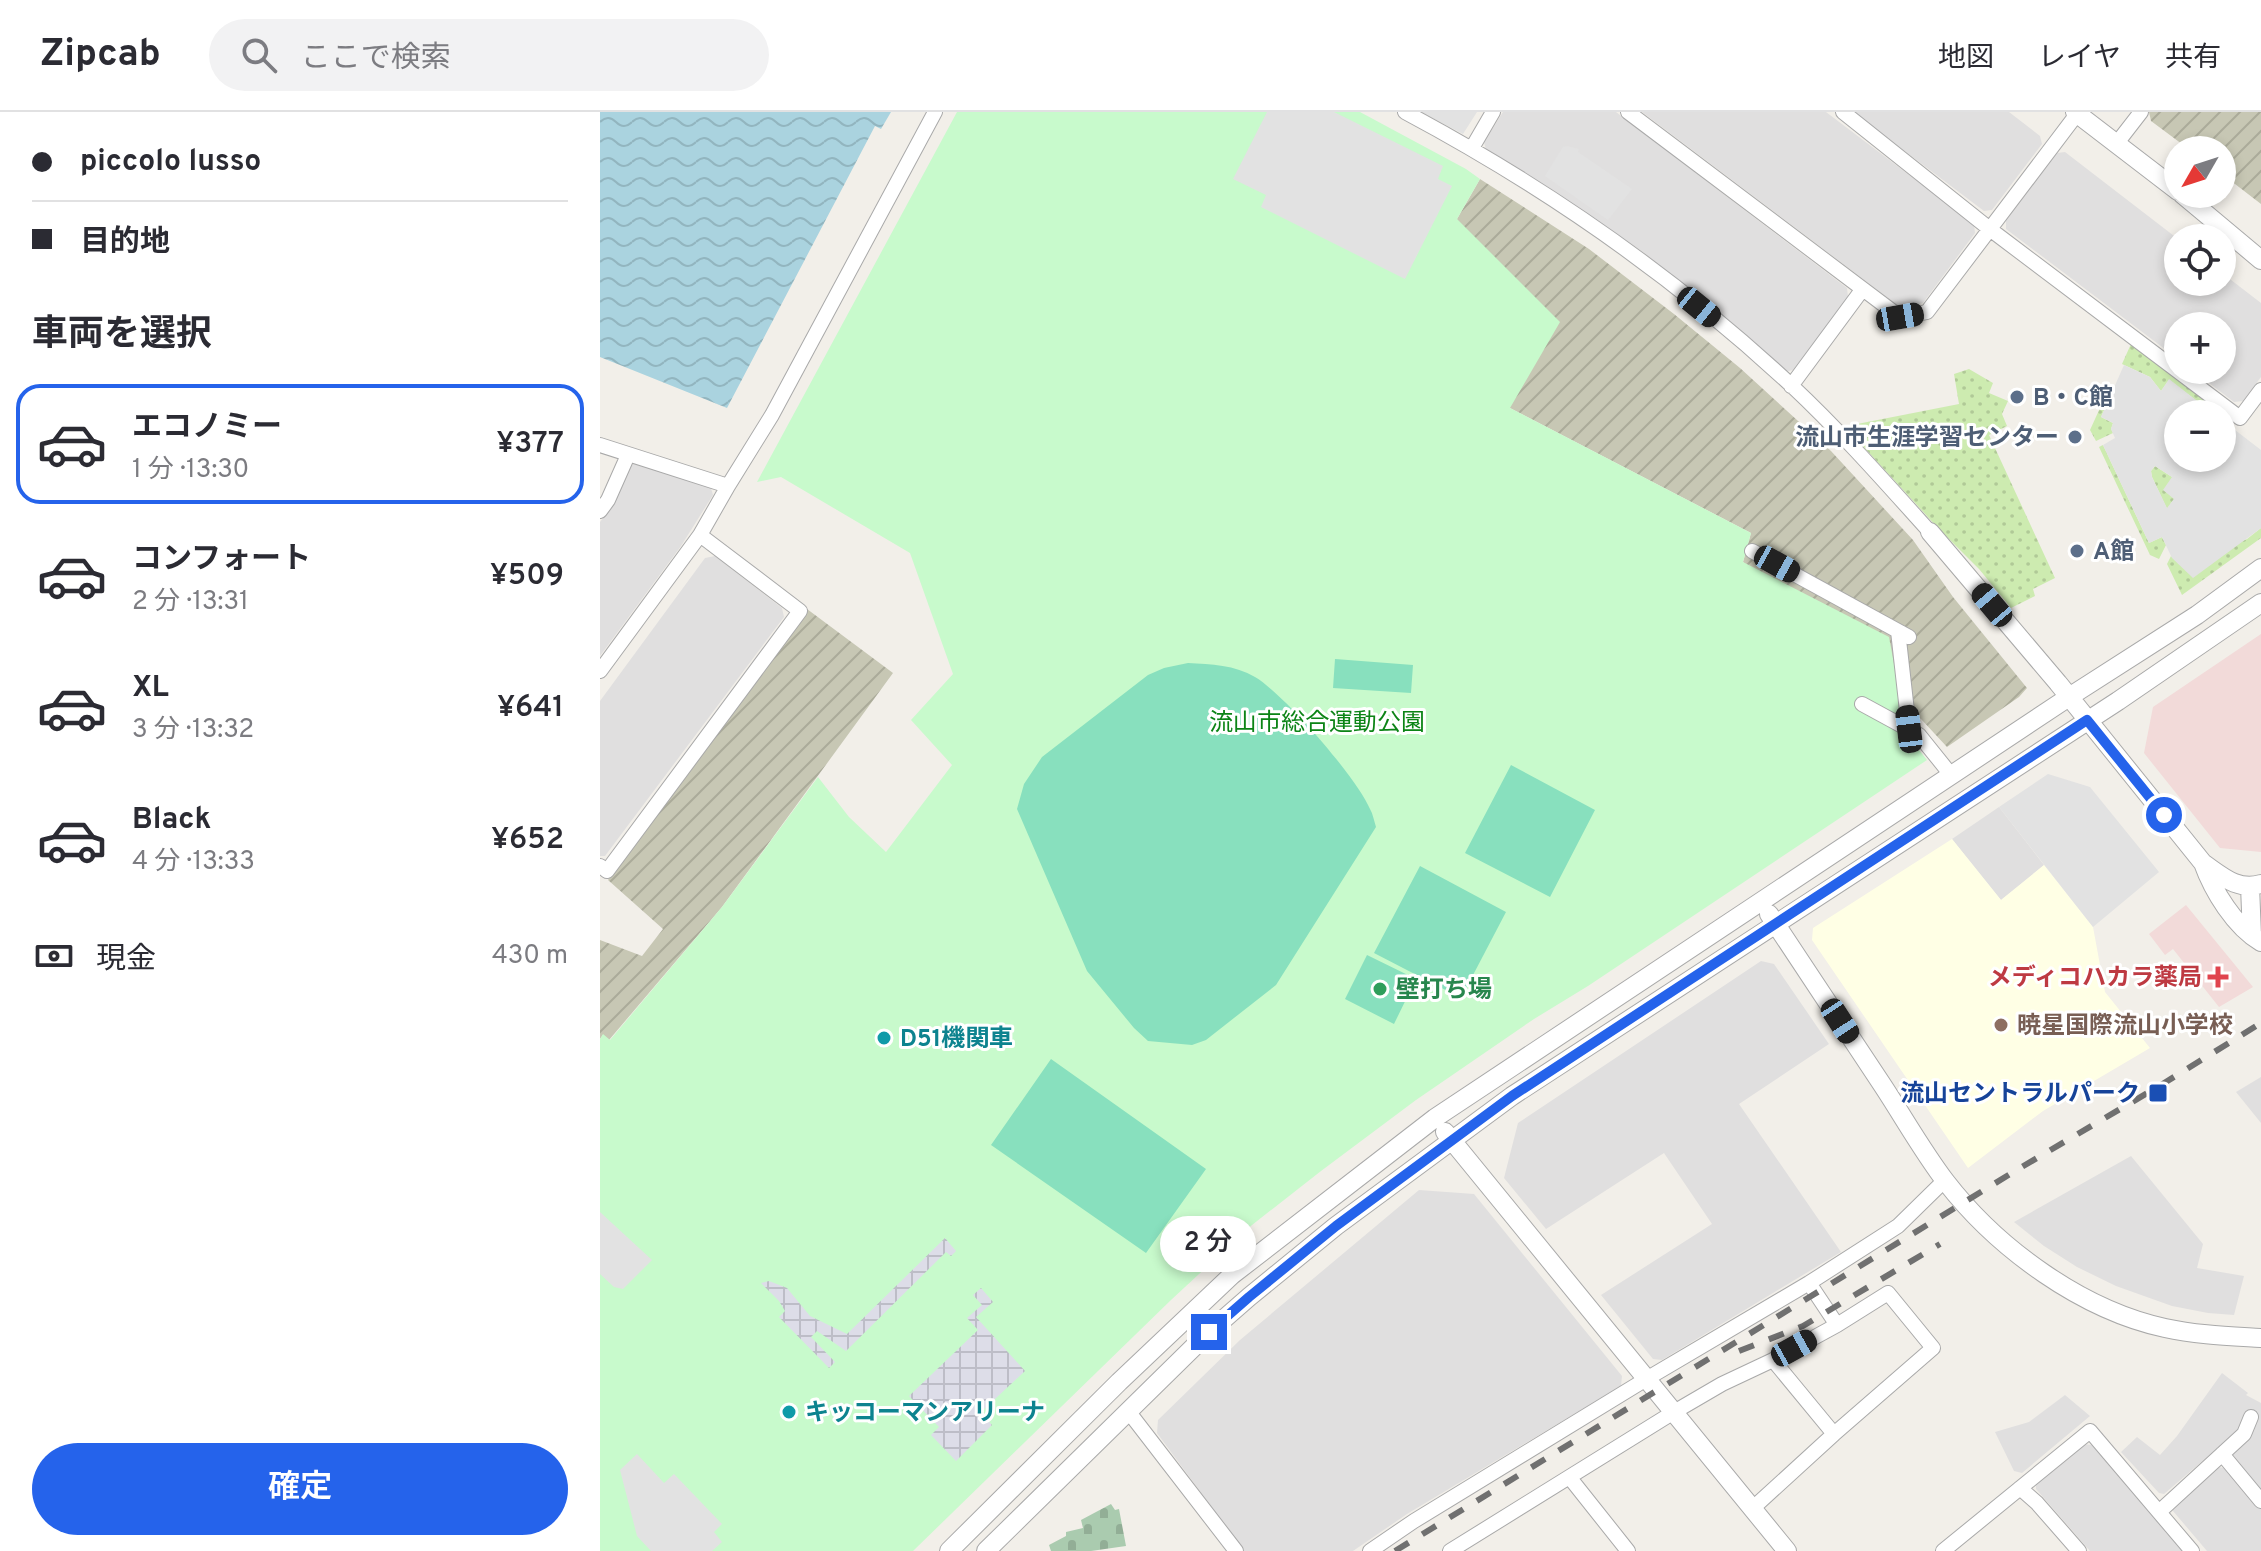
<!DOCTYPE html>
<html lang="ja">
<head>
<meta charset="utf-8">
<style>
  body { margin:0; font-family:Overpass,"Noto Sans JP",sans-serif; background:#f2f2f3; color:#2b2b33; height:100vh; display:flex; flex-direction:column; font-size:30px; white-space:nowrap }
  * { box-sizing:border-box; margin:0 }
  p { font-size:26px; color:#7c7c81 }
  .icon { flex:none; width:44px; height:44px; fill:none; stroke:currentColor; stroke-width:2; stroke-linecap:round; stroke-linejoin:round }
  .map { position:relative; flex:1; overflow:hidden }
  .details { display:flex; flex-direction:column; background:#fff; width:600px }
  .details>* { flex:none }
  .banner { display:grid; align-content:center; height:176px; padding:0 32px; background:#fff }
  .needle { width:52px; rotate:231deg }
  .tools { position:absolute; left:1564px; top:24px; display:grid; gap:16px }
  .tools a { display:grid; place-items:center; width:72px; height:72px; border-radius:50%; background:#fff; box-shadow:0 4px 12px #0003; font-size:40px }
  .end { position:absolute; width:36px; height:36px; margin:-18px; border:10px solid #2563eb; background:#fff; box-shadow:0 0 0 4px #fff }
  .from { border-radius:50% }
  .bubble { position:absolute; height:56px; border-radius:28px; background:#fff; box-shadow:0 4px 12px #0003; font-size:26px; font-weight:600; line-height:56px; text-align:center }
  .car { position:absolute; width:24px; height:48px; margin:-24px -12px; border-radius:10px; box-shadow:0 0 6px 2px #0007; background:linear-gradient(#222 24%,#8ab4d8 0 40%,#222 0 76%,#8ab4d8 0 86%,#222 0) }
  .banner b { display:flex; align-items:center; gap:28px; height:76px; font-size:30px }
  .banner b+b { border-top:2px solid #e1e1e2 }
  .banner i { width:20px; height:20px; background:#2b2b33 }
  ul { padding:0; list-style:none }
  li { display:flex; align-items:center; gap:24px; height:120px; margin:0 16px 12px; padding:0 16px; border:4px solid transparent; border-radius:24px }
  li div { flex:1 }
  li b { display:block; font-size:30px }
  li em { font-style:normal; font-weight:600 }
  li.active { border-color:#2563eb }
  li>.icon { width:72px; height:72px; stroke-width:1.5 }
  h2 { padding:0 32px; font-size:36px; line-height:96px }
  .pay { display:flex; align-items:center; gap:20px; height:88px; padding:0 32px; font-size:30px }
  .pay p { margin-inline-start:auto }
  .action { display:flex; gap:16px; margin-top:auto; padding:16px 32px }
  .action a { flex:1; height:92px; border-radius:48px; background:#2563eb; color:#fff; font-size:32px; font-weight:600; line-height:92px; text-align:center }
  header { display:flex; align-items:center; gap:48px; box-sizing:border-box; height:112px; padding:0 40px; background:#fff; border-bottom:2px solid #e1e1e2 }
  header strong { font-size:38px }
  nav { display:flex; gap:44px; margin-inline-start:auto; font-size:28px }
  .search { width:560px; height:72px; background:#f2f2f3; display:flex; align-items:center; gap:20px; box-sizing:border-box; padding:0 28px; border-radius:44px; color:#7c7c81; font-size:30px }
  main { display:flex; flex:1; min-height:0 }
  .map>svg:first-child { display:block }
</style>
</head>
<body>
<header>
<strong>Zipcab</strong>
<div class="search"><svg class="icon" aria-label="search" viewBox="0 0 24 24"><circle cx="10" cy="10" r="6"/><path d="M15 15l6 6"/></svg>ここで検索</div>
<nav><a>地図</a><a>レイヤ</a><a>共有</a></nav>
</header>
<main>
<section class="details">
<div class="banner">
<b><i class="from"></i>piccolo lusso</b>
<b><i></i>目的地</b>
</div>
<h2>車両を選択</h2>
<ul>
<li class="active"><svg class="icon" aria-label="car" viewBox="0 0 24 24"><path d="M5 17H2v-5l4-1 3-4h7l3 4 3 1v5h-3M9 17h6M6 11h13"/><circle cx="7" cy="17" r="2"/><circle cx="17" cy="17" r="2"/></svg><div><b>エコノミー</b><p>1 分 · 13:30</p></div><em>¥377</em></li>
<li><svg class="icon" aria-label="car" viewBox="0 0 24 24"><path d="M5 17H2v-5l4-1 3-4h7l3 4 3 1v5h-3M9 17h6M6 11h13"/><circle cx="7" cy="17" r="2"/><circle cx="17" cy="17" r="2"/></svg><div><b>コンフォート</b><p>2 分 · 13:31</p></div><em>¥509</em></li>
<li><svg class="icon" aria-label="car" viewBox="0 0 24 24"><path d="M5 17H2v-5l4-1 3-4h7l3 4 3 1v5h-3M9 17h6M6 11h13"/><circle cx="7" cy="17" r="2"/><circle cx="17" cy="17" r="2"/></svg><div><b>XL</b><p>3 分 · 13:32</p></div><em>¥641</em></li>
<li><svg class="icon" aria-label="car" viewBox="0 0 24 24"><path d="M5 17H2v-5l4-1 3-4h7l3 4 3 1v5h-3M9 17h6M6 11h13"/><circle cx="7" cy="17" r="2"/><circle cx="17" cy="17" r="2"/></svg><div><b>Black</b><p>4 分 · 13:33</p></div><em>¥652</em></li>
</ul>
<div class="pay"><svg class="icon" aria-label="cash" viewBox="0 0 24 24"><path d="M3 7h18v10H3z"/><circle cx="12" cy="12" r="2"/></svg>現金<p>430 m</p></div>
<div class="action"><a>確定</a></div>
</section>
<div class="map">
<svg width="1661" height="1439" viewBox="0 0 1661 1439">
  <defs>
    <pattern id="construction-furrows" width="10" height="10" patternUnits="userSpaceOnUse" patternTransform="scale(2)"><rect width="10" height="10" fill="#c7c7b4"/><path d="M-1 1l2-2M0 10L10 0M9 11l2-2" fill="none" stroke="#abab9a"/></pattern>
    <pattern id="cemetery-stones" width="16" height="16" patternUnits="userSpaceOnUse" patternTransform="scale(2)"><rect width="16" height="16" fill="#aacbaf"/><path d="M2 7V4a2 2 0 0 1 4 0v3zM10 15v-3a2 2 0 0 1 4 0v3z" fill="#92ae96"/></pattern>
    <pattern id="garden-dots" width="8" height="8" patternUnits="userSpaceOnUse" patternTransform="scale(2)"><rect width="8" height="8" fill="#cdebb0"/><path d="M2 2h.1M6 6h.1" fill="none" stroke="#b0c997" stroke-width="1.8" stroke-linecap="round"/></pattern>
    <pattern id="plaza-grid" width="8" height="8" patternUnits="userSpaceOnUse" patternTransform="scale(2)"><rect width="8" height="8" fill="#dddde8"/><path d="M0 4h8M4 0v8" fill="none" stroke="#bdbdc7"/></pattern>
    <pattern id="water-waves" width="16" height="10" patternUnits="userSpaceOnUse" patternTransform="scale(2)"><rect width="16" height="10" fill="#aad3df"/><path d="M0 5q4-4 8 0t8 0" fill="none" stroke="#92b5bf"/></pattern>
  </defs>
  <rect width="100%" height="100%" fill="#f2efe9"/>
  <!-- residential -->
  <path fill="#e0dfdf" d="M903,0H1016L1247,176L1248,185L1193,258L1185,260L1131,210L1043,140L959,83L886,38L884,30Z
    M1042,0H1226L1374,112L1375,121L1323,191L1300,195Z
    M1253,0H1409L1440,24L1442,32L1392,98L1384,99Z
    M1465,40L1578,127V170H1622V161L1661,191V265L1643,289L1634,290L1592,258H1622V214H1578V247L1406,117V108L1457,41Z
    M37,350L111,376L113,383L81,434L0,544V410L7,401L29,354Z
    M115,444L182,496L184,505L5,744H0V589L105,446Z
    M1399,695L1444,753L1401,788L1352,727Z
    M1161,849L1174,852L1229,932L1139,992L1241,1140L1062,1248L1053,1247L1001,1183L1112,1112L1064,1041L946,1117L904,1066L918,1011Z
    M1661,965V1011L1636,980Z
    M1531,1044L1603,1132L1597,1156L1644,1164L1634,1203L1608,1201L1572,1194L1516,1174L1477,1155L1444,1134L1414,1110Z
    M819,1078L874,1082L1022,1264L1021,1274L807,1402L753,1439H644L557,1321L558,1308L640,1228Z
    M1622,1261L1648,1281L1646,1283L1661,1291V1377L1631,1343L1641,1316L1564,1382L1559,1381L1521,1340L1537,1325L1560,1343L1577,1324Z
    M1465,1283L1490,1304L1422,1361L1414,1359L1395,1320L1429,1310Z
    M1482,1332L1493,1333L1585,1439H1490L1436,1377V1371Z
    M1616,1355L1626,1356L1661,1397V1439H1607L1573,1399V1393Z"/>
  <!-- commercial -->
  <path fill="#f2dad9" d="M1661,522V740L1620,736L1544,641L1553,595Z
    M1586,793L1653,875L1619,895L1573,837L1565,843L1549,822Z"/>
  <!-- education -->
  <path fill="#ffffe5" d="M1352,727L1401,788L1444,753L1493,815L1505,880L1550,936L1443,999L1368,1056L1212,828L1213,816Z"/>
  <!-- construction -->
  <path fill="url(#construction-furrows)" d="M1549,0H1661V92L1622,62V38H1590L1551,9Z
    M880,67L989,137L1074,202L1140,256L1231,339L1313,428L1353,485L1427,576L1419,585L1347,635L1321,607L1302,595L1143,450L1151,421L910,296L857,107Z
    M207,497L293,561L122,795L9,928L3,923L0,927V828L42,844L63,817L8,768Z"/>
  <!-- cemetery -->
  <path fill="url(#cemetery-stones)" d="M511,1392L515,1398L519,1397L526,1434L491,1439H451L449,1433L466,1424V1420L483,1416L481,1408Z"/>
  <!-- park -->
  <path fill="#c8facc" d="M357,0H760L866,57L880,67L857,107L960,210L910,296L1151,421L1143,450L1289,525L1302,595L1293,605L1327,648L988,874L934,907L816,988L721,1059L652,1113L571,1188L313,1439H0V927L3,922L10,928L122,795L218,665L249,705L286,740L352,653L311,608L353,562L310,441L181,365L157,370Z"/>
  <!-- garden -->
  <path fill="url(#garden-dots)" d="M1531,232L1622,302H1614L1569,268L1561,279L1550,265L1522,252Z
    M1369,257L1393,271L1389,281L1408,289L1402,302L1407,314L1389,323L1455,466L1433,477L1435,484L1411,496L1379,457L1337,415L1250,320L1252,313L1359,292L1354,262Z
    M1511,272L1515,274L1501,305L1513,311L1511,317L1513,321L1496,329L1490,318Z
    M1503,333L1549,431L1562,425L1566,433L1559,447L1550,443L1499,335Z
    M1555,354L1572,365L1574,387L1567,397L1552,365L1551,359Z
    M1661,416V426L1582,483L1567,452L1571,444L1584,456L1647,427Z"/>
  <!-- pitch -->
  <path fill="#88e0be" d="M735,547L813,553L811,581L733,576Z
    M588,551C611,552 635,553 655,565C684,582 757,666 770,697C773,702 774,709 776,715L676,873L606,928L592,933L548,929L534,916L487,859L417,697L424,672L442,645L548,563L564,556Z
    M911,653L995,698L950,785L865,741Z
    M820,754L906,800L861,886L774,841Z
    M767,843L816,867L794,912L745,887Z
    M451,947L606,1057L546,1141L391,1033Z"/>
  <!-- parking -->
  <path fill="#e2e2e2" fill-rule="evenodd" d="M667,0H734L843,54L838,67L852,74L805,167L661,95L666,83L633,67Z
    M821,0H877L863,22Z
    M967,34L979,37L978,40L1032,77L1008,108L945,64L963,35Z
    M1524,253L1550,265L1561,279L1569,267L1614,302H1578V346H1622V308L1661,338V416L1593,466L1572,446L1562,425L1549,431L1503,333L1515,326L1511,317L1513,311L1501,305ZM1555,354L1572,365L1563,378L1574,387L1567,396L1552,365L1551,359Z
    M1448,662L1490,675L1559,760L1493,815L1399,695Z
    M0,1100L52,1148L23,1177L14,1175L0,1162Z
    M37,1342L64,1371L74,1362L122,1412L114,1420L122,1430L112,1439H51L37,1424L20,1358Z"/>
  <!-- plaza -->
  <path fill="url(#plaza-grid)" d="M345,1126L356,1139L351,1144L346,1140L246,1239L217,1219L211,1225L235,1250L229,1256L179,1205L185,1199L179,1189L161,1171L169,1169L187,1176L210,1204L247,1222Z
    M381,1176L393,1190L376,1205L425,1259L381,1300L392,1313L356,1349L331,1323L339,1315L309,1284L378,1218L367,1206L382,1193L373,1183Z"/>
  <!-- water -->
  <path fill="url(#water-waves)" d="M0,0H291L281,17L275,14L127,296L0,245Z"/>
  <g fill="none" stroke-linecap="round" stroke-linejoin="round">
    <!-- minor casing -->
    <g stroke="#a9a9a9" stroke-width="16">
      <path id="minor" d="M805,0C944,74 1076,166 1192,274C1241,320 1285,370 1330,420
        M1028,0L1300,205L1327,200L1477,2
        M1243,0L1391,118L1640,306L1661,278
        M1517,31L1541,0
        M872,36L893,0
        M1191,274L1262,178
        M0,333L128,374
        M0,399L8,388L28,343
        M1152,439L1309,525
        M1298,519L1309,617
        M0,559L100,423L128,374L172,303L335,0
        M1262,592L1319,623L1352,664
        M0,754L7,759L200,499L100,423
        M1209,1171L1237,1213
        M1173,1248L1234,1322
        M528,1299L636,1439
        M1622,1342L1661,1389
        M970,1366L1028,1439
        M1420,1376L1437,1391L1479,1439
        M1559,1400L1644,1322L1651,1305
        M770,1439L814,1409L1048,1266L1209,1171L1298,1114L1345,1068
        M850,1439L1074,1300L1122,1272L1173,1248L1237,1213L1288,1181L1333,1236L1234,1322L1153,1396
        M1343,1439L1490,1319L1592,1439"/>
    </g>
    <!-- tertiary casing -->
    <g stroke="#a9a9a9" stroke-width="20">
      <path id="tertiary" d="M1475,0L1578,79
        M1582,82L1661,148
        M1330,420L1458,571L1603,751C1622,764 1637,779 1661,772
        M1603,751C1613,779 1635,815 1661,830
        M1650,774L1652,824
        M1169,802C1207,860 1245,917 1283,974C1304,1006 1323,1040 1346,1070C1398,1137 1482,1198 1565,1216C1597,1223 1628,1224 1661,1226
        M845,1020L1187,1439
        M349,1439L519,1270L632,1163L835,1006L1469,585L1597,503L1661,456
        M386,1439L609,1220L649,1185L736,1114L912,984L1518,589L1661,491"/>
    </g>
    <!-- minor -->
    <use href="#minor" stroke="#fff" stroke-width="14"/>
    <!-- tertiary -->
    <use href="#tertiary" stroke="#fff" stroke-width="18"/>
    <!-- rail -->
    <path stroke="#707070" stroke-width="6" stroke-dasharray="16 16" stroke-linecap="butt" d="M1139,1239L1203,1214L1340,1132
      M795,1439L1420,1056L1561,973L1661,911"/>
  </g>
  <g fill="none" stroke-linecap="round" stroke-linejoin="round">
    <!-- route -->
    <path stroke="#2563eb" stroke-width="10" d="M609,1220L649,1185L736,1114L912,984L1487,608L1564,703"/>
  </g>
  <!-- markers -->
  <g fill="#5c6f8a" stroke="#fff" stroke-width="3">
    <circle cx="1417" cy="285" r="8"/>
    <circle cx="1475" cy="325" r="8"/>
    <circle cx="1477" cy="439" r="8"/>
  </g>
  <path fill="#e0444e" stroke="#fff" stroke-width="3" d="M1614 853h8v8h8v8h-8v8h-8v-8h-8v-8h8z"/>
  <circle fill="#2e9e5b" stroke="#fff" stroke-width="3" cx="780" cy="877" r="8"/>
  <circle fill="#8d6e63" stroke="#fff" stroke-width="3" cx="1401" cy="913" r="8"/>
  <g fill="#0f9aa8" stroke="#fff" stroke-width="3">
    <circle cx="284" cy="926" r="8"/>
    <circle cx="189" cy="1300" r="8"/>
  </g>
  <rect fill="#1a4fb4" stroke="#fff" stroke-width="3" x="1548" y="971" width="20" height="20" rx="4"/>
  <g text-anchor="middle" stroke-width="6" stroke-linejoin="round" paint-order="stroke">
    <!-- service labels -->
    <g font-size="24" font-weight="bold" fill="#4e5e75" stroke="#fff" text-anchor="start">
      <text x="1433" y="293">B・C館</text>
      <text x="1459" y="333" text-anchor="end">流山市生涯学習センター</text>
      <text x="1493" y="447">A館</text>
    </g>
    <!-- park labels -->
    <g font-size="24" fill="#0c8416" stroke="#fff">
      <text x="717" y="618">流山市総合運動公園</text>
    </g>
    <!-- health labels -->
    <g font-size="24" font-weight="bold" fill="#be3a42" stroke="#fff" text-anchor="end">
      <text x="1602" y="873">メディコハカラ薬局</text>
    </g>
    <!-- leisure labels -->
    <g font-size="24" font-weight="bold" fill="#27864d" stroke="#fff" text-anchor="start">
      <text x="796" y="885">壁打ち場</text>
    </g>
    <!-- education labels -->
    <g font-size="24" font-weight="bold" fill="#785e54" stroke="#fff" text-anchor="start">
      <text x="1417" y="921">暁星国際流山小学校</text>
    </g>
    <!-- culture labels -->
    <g font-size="24" font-weight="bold" fill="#0d838f" stroke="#fff" text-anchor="start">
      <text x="300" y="934">D51機関車</text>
      <text x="205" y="1308">キッコーマンアリーナ</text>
    </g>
    <!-- transit labels -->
    <g font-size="24" font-weight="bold" fill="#164399" stroke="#fff" text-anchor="end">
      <text x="1540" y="989">流山セントラルパーク</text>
    </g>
  </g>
</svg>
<div class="tools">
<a><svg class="needle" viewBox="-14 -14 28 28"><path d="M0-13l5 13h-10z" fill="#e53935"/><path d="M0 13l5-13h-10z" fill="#7c7c81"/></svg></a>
<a><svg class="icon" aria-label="locate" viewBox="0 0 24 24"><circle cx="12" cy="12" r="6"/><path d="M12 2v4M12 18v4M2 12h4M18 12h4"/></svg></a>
<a>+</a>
<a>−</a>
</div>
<i class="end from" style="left:1564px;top:703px"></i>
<i class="end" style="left:609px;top:1220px"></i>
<div class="bubble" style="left:560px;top:1104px;width:96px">2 分</div>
<i class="car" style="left:1099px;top:195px;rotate:129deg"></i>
<i class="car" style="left:1300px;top:205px;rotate:80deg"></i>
<i class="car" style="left:1177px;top:452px;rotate:119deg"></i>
<i class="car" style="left:1392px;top:493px;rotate:320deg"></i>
<i class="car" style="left:1309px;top:617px;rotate:353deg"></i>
<i class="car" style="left:1240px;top:909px;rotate:147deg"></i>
<i class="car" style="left:1194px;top:1236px;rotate:61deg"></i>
</div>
</main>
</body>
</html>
